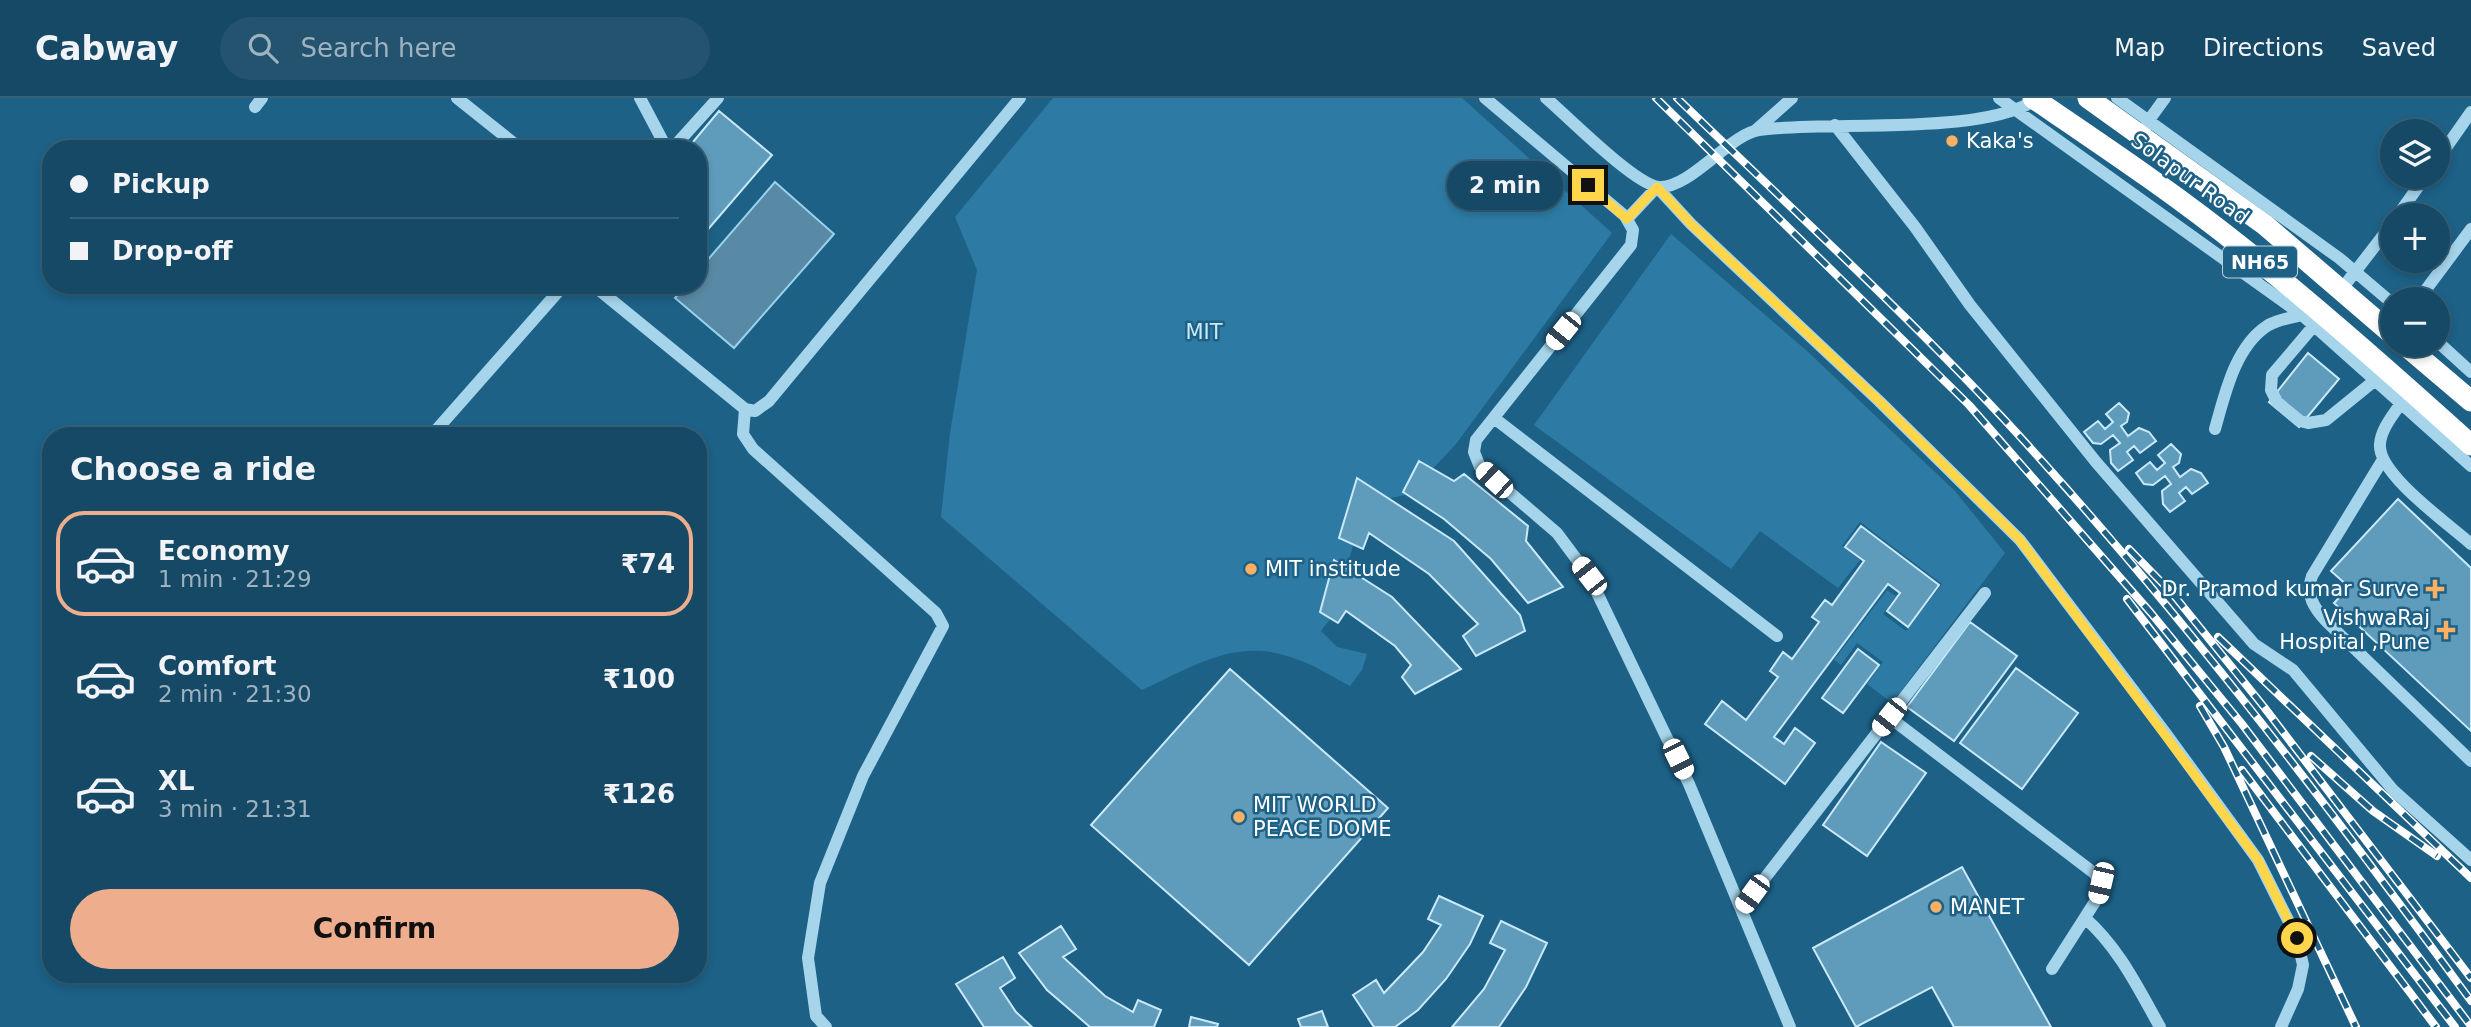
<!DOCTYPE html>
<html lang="en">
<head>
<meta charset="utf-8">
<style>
  body { margin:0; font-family:"DejaVu Sans",sans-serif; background:#23536e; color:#f1f3f6; height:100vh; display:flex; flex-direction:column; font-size:26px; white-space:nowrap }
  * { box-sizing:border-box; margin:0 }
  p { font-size:23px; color:#9eb2bf }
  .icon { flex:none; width:38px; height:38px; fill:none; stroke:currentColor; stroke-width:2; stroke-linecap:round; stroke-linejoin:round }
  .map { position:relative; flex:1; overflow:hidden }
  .details { position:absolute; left:42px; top:329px; width:665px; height:556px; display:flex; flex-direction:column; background:#164965; border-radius:28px; box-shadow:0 4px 10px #0003,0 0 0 2px #356179 }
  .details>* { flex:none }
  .hud { position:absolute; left:42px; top:42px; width:665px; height:154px; border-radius:28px; box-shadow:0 4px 10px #0003,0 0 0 2px #356179; display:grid; align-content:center; height:154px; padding:0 28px; background:#164965 }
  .controls { position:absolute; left:2380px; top:21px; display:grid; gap:14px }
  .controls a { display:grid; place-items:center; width:70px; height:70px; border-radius:50%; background:#164965; box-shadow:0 4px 10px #0003,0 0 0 2px #356179; font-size:35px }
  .end { position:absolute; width:32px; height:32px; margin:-16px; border:9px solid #ffd54a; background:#111; box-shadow:0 0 0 4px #111 }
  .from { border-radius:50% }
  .bubble { position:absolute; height:49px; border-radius:24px; background:#164965; box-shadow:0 4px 10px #0003,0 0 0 2px #356179; font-size:23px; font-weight:800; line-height:49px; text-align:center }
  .car { position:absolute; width:21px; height:42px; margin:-21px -10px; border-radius:9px; box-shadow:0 0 5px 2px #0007; background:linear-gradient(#fff 24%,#345 0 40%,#fff 0 76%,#345 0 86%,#fff 0) }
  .hud b { display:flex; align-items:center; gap:24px; height:66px; font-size:26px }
  .hud b+b { border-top:2px solid #356179 }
  .hud i { width:18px; height:18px; background:#f1f3f6 }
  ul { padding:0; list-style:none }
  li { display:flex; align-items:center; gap:21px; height:105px; margin:0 14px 10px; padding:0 14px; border:4px solid transparent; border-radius:28px }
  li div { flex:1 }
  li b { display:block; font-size:26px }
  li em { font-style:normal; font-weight:800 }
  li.selected { border-color:#eead8d }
  li>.icon { width:63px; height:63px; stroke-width:1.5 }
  h2 { padding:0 28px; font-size:32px; line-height:84px }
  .action { display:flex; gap:14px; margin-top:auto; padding:14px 28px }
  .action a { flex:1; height:80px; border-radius:42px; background:#eead8d; color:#111; font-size:28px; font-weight:800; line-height:80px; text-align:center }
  header { display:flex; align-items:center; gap:42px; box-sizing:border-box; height:98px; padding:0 35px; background:#164965; border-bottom:2px solid #356179 }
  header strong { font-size:33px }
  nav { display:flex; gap:38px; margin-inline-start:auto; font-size:24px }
  .search { width:490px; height:63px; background:#23536e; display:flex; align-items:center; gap:18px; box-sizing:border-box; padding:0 24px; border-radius:38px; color:#9eb2bf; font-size:26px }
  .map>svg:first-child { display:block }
</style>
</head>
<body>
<header>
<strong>Cabway</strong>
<div class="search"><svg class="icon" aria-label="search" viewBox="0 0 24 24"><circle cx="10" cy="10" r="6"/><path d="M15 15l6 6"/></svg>Search here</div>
<nav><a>Map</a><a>Directions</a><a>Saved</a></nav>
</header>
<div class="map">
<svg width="2471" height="929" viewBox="0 0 2471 929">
  <rect width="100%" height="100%" fill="#1d6187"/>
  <!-- green -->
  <path fill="#2d7ba4" d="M1053,0H1462L1612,135L1456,346L1409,396L1365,406L1333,517L1321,533L1337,549L1367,556L1362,572L1350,588C1332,579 1315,567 1296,561C1238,538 1194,568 1142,592L941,419L950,335L977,172L955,119Z
    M1671,136L1807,253L1955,393L2005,455L1892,605L1867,586L1883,564L1857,545L1841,567L1834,562L1887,492L1896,498L1883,516L1906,533L1942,486L1860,424L1842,448L1860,462L1838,490L1760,433L1731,471L1534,327Z"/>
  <!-- water -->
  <path fill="#598aa5" stroke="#99d2ed" stroke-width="2" d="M775,84L834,136L734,250L675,200L686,187H698V173Z"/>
  <!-- building -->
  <path fill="#5f9bbb" stroke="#cae9f8" stroke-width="2" d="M719,13L772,57L698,143V51H687Z
    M2308,255L2339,281L2299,329L2269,304Z
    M2119,305L2129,315L2127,324L2121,328L2128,338L2139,330L2149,334L2156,343L2140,355L2134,348L2127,354L2133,362L2118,373L2111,365L2110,352L2120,345L2113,337L2101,346L2093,345L2084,334L2098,323L2105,331L2113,324L2106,316Z
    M2171,346L2181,356L2179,365L2173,369L2180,379L2191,371L2201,375L2208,385L2192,396L2186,389L2179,395L2185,403L2170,414L2163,406L2162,393L2171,386L2165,378L2153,387L2144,386L2136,375L2150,364L2157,372L2165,365L2158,357Z
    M1419,363L1454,383L1464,376L1528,428L1526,443L1563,489L1528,505L1491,461L1444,421L1403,394Z
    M1357,380L1454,443L1520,517L1525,533L1476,558L1463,538L1478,526L1429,476L1369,435L1363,451L1339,440Z
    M2398,401L2471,470V633L2334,505L2349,489L2331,473Z
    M1861,428L1939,487L1908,529L1887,513L1900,495L1888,486L1774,639L1784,646L1795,630L1815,645L1785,686L1705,626L1722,603L1746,622L1778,579L1770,573L1783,554L1792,561L1819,524L1812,519L1825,502L1832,507L1864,463L1845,449Z
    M1334,462L1392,499L1461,571L1415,596L1402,579L1411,567L1395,548L1346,513L1338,525L1320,514Z
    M1970,524L2017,558L1954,643L1907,609Z
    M1858,551L1879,567L1843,615L1822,600Z
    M2016,570L2078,615L2022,691L1960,645Z
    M1230,571L1388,710L1249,867L1091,727Z
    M1881,644L1926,675L1867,758L1823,727Z
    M1962,769L2051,929H1954L1932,889L1856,929L1813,850Z
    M1439,798L1483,818L1470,846L1446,881L1418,912L1395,929H1374L1353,897L1376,882L1384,895L1423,854L1441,827L1428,821Z
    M1501,823L1547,845L1526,889L1499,929H1452L1484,891L1505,852L1490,845Z
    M1061,828L1076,851L1063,859L1105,898L1133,914L1138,902L1161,912L1154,929H1090L1047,892L1019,855Z
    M1003,859L1015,880L1000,890L1016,914L1032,929H984L956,886Z
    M1322,913L1328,929H1301L1298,921Z
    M1191,919L1218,926L1217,929H1189Z"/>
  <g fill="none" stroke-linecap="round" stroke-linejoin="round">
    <!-- minor -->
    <path stroke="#a5d4eb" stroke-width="12" d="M457,0L521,51
      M640,0L667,51
      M1485,0L1625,118L1633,132L1631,147L1476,342L1474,354L1480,369L1557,435L1589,478L1689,686L1790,929
      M1546,0C1567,18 1635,87 1659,89C1690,91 1730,36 1759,32C1827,22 1986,39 2038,0
      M1999,0L2302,217L2471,368
      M2117,0L2339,160L2392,205
      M255,9L262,0
      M1835,27L1915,129L1970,207L2096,364L2254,546L2293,572L2393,692L2471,762
      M2144,29L2165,0
      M1756,32L1792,0
      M672,51L718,0
      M2438,61L2471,14
      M2398,117L2425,79
      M1627,121L1657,89L1691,126L1879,303L2020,442L2164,633L2258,762L2297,840L2303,867L2298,891L2281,929
      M593,187L745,311L755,313L769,303L1020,0
      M2341,192L2392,126
      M2419,201L2471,131
      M2317,224L2272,277L2271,292L2277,304L2300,323L2308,325L2326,322L2379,279
      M2438,244L2471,274
      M2403,302C2395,315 2381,330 2380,346C2377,376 2449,426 2471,446
      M745,311L743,336L753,351L936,515L943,528L863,678L820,785L808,860L816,918L826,929
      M1494,320L1777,538
      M2215,331C2225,296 2235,249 2267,228C2277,221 2293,220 2304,216
      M431,338L564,187
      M2382,363L2312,478C2305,497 2314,510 2327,524L2471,663
      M1889,619L2094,775L2101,785L2098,799L2052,871
      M1741,811L1985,495
      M2085,820C2119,850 2138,890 2160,929"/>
    <!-- highway -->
    <path stroke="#fff" stroke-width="21" d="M2033,0C2105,49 2177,97 2245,152C2323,214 2397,280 2471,347
      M2088,0L2265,127L2392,236
      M2405,247L2471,303"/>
    <!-- rail casing -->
    <g stroke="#fff" stroke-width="8">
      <path id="rail" d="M1656,0L1969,307L2151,515L2242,626L2471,928
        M1677,0C1800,119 1928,235 2042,363C2195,533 2336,718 2471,903
        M2129,451L2172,495L2264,609L2471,880
        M2127,501L2455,929
        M2218,539L2471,780
        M2200,608L2224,649L2356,929
        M2311,658L2373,713L2437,758
        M2242,672L2436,929"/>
    </g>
    <!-- rail -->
    <use href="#rail" stroke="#1d6187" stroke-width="5" stroke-dasharray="16" stroke-linecap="butt"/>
  </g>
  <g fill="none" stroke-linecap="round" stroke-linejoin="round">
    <!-- route -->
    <path stroke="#ffd54a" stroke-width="9" d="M1588,87L1627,121L1657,89L1691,126L1879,303L2020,442L2258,762L2297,840"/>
  </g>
  <!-- markers -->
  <g fill="#fbb063" stroke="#1d6187" stroke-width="2.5">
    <circle cx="1952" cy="43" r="7"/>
    <circle cx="1251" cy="471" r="7"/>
    <path d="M2431.5 480.5h7v7h7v7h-7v7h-7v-7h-7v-7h7z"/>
    <path d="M2442.5 521.5h7v7h7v7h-7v7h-7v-7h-7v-7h7z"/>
    <circle cx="1239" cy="719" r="7"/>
    <circle cx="1936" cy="809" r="7"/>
  </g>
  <g text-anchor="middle" stroke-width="5" stroke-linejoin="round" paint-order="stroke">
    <!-- shield labels -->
    <rect fill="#1d6187" stroke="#bbd0db" stroke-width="2" x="2223" y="148.5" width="74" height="31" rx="5"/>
    <g font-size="19" font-weight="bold" fill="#fff">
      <text x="2260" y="171">NH65</text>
    </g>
    <!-- poi labels -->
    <g font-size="21" fill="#fff" stroke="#1d6187" text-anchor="start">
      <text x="1966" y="50">Kaka's</text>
      <text x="1265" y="478">MIT institude</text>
      <text x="2419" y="498" text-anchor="end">Dr. Pramod kumar Surve</text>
      <text x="2430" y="527" text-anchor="end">VishwaRaj<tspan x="2430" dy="24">Hospital ,Pune</tspan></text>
      <text x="1253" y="714">MIT WORLD<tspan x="1253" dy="24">PEACE DOME</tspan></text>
      <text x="1950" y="816">MANET</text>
    </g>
    <!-- street labels -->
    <g font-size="21" fill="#fff" stroke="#1d6187">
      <text transform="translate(2190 81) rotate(36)" y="7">Solapur Road</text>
    </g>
    <!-- park labels -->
    <g font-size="21" fill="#cae9f8" stroke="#1d6187">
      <text x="1204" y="241">MIT</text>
    </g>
  </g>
</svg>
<div class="controls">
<a><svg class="icon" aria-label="layers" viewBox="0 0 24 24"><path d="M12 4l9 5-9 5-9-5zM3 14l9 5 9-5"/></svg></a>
<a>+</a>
<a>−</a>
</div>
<i class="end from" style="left:2297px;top:840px"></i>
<i class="end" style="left:1588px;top:87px"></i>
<div class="bubble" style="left:1447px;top:63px;width:116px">2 min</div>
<i class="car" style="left:1563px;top:233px;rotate:219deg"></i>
<i class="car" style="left:1494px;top:382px;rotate:313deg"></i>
<i class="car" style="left:1589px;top:478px;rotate:322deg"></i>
<i class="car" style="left:1889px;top:619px;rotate:218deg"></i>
<i class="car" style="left:1678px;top:661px;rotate:154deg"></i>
<i class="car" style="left:2101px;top:785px;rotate:193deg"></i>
<i class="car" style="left:1752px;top:796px;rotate:216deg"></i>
<div class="hud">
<b><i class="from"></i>Pickup</b>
<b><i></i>Drop-off</b>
</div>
<section class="details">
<h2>Choose a ride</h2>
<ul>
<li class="selected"><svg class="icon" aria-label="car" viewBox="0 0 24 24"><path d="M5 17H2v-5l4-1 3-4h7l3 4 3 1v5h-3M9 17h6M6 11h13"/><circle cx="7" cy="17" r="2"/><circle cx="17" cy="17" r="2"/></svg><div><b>Economy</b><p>1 min · 21:29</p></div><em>₹74</em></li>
<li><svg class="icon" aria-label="car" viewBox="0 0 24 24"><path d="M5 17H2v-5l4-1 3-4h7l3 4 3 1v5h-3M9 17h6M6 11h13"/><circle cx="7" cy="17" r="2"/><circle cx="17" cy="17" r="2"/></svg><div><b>Comfort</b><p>2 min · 21:30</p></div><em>₹100</em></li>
<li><svg class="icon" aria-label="car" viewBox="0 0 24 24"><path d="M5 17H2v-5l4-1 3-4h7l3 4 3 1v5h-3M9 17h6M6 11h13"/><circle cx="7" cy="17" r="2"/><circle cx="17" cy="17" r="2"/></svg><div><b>XL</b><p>3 min · 21:31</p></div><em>₹126</em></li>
</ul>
<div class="action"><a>Confirm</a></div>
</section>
</div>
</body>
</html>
